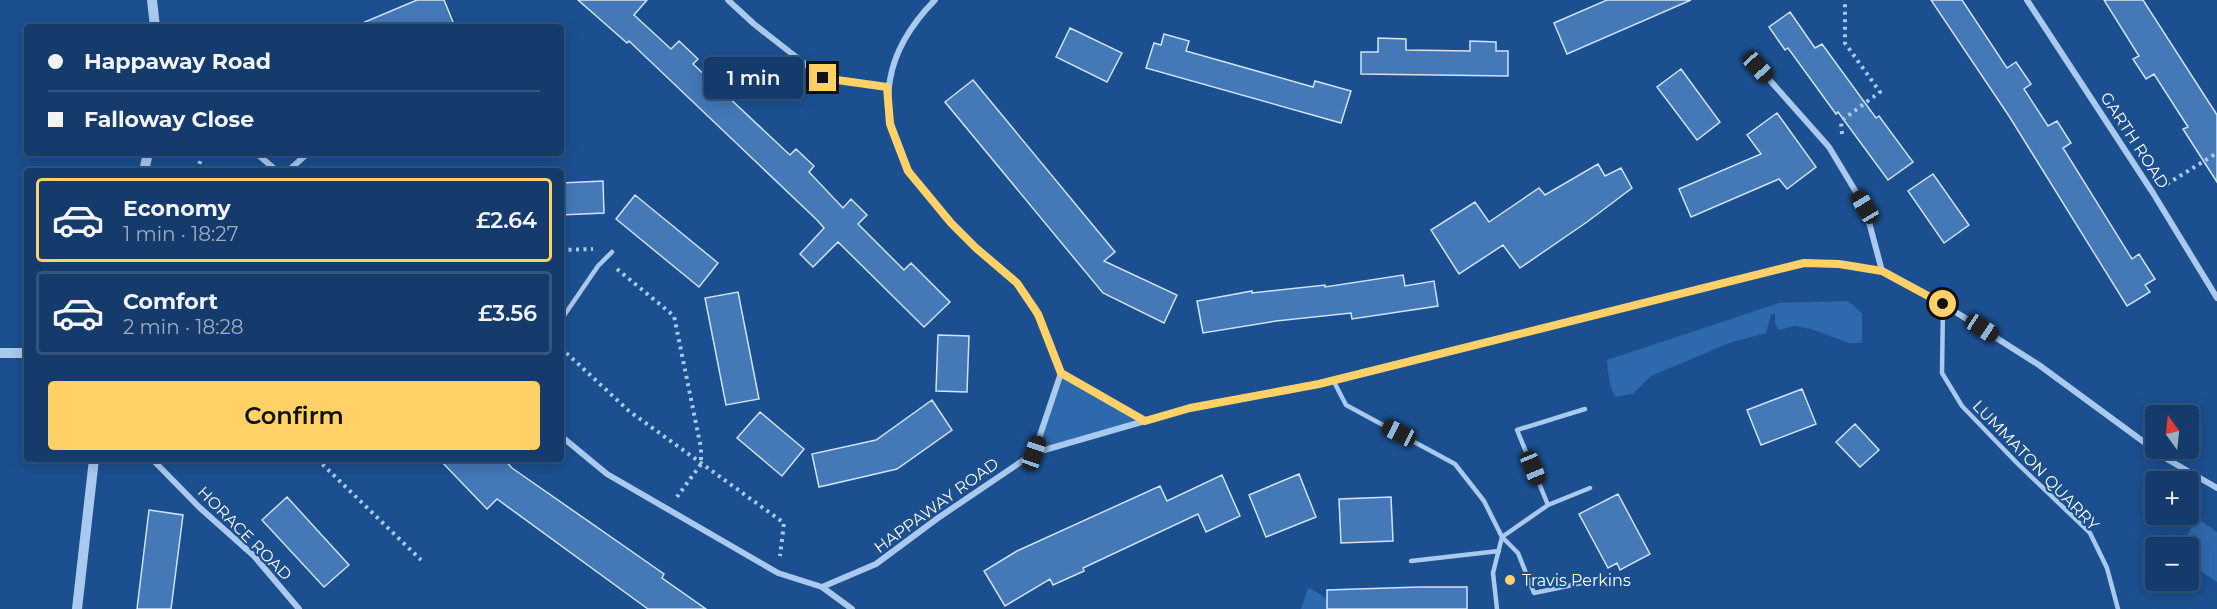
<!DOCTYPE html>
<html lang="en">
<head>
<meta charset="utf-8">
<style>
  body { margin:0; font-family:Montserrat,sans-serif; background:#1d4271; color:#f1f3f6; height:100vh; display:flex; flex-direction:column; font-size:22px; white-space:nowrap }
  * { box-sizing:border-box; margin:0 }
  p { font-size:20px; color:#9dadc1 }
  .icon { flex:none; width:33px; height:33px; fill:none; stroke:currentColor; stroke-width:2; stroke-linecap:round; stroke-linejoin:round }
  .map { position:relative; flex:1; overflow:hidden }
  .drawer { position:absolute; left:24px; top:168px; width:540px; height:294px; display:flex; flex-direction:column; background:#143b6b; border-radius:6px; box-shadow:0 3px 15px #0003,0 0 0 2px #33557e }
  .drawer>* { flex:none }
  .banner { position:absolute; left:24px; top:24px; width:540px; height:132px; border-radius:6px; box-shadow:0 3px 15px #0003,0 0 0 2px #33557e; display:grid; align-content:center; height:132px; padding:0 24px; background:#143b6b }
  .needle { width:39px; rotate:345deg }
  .fabs { position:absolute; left:2145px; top:405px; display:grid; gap:12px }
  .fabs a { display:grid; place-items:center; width:54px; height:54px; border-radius:6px; background:#143b6b; box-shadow:0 3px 15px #0003,0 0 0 2px #33557e; font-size:30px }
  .end { position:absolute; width:27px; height:27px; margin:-14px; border:8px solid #ffd166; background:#111; box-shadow:0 0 0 3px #111 }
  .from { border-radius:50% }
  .bubble { position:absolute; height:42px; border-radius:6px; background:#143b6b; box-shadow:0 3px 15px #0003,0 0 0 2px #33557e; font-size:20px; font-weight:600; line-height:42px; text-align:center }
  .car { position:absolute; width:18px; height:36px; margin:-18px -9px; border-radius:8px; box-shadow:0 0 4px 2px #0007; background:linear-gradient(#222 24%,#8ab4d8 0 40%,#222 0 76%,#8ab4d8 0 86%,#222 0) }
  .banner b { display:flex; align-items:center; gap:21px; height:57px; font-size:22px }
  .banner b+b { border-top:2px solid #33557e }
  .banner i { width:15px; height:15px; background:#f1f3f6 }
  ul { padding:10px 0 0; list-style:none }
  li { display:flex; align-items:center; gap:18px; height:84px; margin:0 12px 9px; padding:0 12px; border:3px solid #33557e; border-radius:6px }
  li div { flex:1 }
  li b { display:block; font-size:22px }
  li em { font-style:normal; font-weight:600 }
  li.selected { border-color:#ffd166 }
  li>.icon { width:54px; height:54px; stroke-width:1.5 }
  .action { display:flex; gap:12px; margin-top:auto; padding:12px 24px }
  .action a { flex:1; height:69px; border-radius:6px; background:#ffd166; color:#111; font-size:24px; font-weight:600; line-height:69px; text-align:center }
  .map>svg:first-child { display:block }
</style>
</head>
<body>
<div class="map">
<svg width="2217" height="609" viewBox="0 0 2217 609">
  <rect width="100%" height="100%" fill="#1b4f8f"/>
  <!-- green -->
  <path fill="#2e69ad" d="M1848,301L1862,313V343H1849L1811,329L1795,326L1779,330L1775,323V313L1771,315L1766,333L1732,342L1701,355L1651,376L1633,394L1615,397C1609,385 1608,373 1607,360L1779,303Z
    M1061,373L1145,421L1034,453Z
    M2191,514L2217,532V582L2189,563L2188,548L2180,547L2195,522L2187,516Z
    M1308,588C1318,592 1328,597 1331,609H1301Z"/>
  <!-- building -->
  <path fill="#4478b7" stroke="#cfe3fa" stroke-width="1.5" d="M417,0H444L455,27H353Z
    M578,0H647L634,15L671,49L679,41L698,59L693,64L790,155L796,149L814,166L809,172L843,208L851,199L867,215L858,224L904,270L911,263L950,302L924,327L838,242L813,267L800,254L824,228L817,220L629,41L627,43Z
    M1607,0H1691L1567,54L1554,23Z
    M1931,0H1962L2007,68L2016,62L2031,84L2024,89L2048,126L2057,121L2071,143L2063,148L2132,259L2139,254L2155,279L2145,285L2150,292L2127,306L2009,116Z
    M2104,0H2143L2217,115V182L2183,129L2188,127L2154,74L2146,79L2133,59L2139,56Z
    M1790,12L1815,48L1822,44L1876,118L1879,116L1913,162L1888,180L1838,112L1836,114L1788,48L1785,50L1769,27Z
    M1070,28L1122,53L1107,82L1056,57Z
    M1164,34L1189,41L1186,51L1313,87L1315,81L1351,91L1341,123L1146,68L1154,43L1161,45Z
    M1378,38L1406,39V50L1470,51V41L1496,42V51H1508V76L1361,74V52H1378Z
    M1681,69L1720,122L1697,140L1657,87Z
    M973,80L1115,252L1104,261L1177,295L1164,323L1103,293L945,102Z
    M1777,113L1816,167L1787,189L1779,179L1691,217L1679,189L1761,154L1747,135Z
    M1598,164L1605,176L1621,168L1632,188L1587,222L1520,268L1503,245L1459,274L1431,230L1475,202L1489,222L1539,188L1545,195Z
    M1933,174L1969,225L1944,243L1908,191Z
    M603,181L604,213L561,215V183Z
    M635,195L718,263L699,287L616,219Z
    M1403,275L1405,286L1434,281L1438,306L1352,319L1351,313L1276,321L1203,333L1197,301L1252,291V293L1325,285V287Z
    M738,292L759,399L726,405L705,298Z
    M938,335L969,336L967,392L936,391Z
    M1802,389L1816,424L1761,445L1747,410Z
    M932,400L952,430L897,469L819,487L812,454L876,440Z
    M760,412L804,449L782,476L737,438Z
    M1855,424L1879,450L1860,467L1836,442Z
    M439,459H504L512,468L664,574L662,578L706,609H648L497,499L487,509Z
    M1299,474L1316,517L1266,537L1249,495Z
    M1222,475L1240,516L1206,532L1198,514L1083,568L1084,571L1053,585L1050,579L1005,606L984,571L1017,551L1160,486L1167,501Z
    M1618,494L1650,554L1620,570L1617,563L1608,568L1579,514Z
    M287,497L349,565L324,587L262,520Z
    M1391,497L1393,541L1341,543L1339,499Z
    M149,510L183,515L171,609H137Z
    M1419,587H1467V609H1327V590Z"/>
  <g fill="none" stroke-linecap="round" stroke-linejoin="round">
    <!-- path -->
    <path stroke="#a9c9ee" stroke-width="4" stroke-dasharray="3 4.5" stroke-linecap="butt" d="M1842,134L1841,121L1880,92L1845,43V0
      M197,171L203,153
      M2167,184L2217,153
      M561,250L593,249
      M617,269L674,316L701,448V464L677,497
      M561,348L629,411L784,523L780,556
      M317,459L421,560"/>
    <!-- service -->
    <path stroke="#a9c9ee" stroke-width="4.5" d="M1943,304L1942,373L1962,406L2017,463L2090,533L2107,568L2118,609
      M561,320L598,266L612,252
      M1333,380L1346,405L1455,464L1484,501L1502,537L1493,573L1497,609
      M1548,505L1590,488
      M1411,561L1499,551
      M1582,583L1534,593L1518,553L1502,537L1548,505L1517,430L1585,409"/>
    <!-- minor -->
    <path stroke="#a9c9ee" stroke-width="6" d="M728,0L754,24L823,78L887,87
      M935,0C885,51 874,105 908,169C912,177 919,184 925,191C940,210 956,228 973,245C987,259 1005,269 1017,284C1039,310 1049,342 1061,373
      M2027,0L2153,193L2217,298
      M1758,67L1829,147L1865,207L1882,271
      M256,153L277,171
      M288,171L308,153
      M561,436L607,474L778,573L822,587L852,609
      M1034,453L1061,373L1145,421
      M140,459L153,460L199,507L254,556L299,609
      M822,587L876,564L938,518L1034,453L1190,408L1319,384L1804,263L1839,264L1882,271L1943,304L2039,365L2167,459L2217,488"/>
    <!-- tertiary -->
    <path stroke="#a9c9ee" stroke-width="10" d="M152,0L155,27
      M144,171L148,153
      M0,353H27
      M77,609L94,459"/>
  </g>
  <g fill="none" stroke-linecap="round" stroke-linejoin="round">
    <!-- route -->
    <path stroke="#ffd166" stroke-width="8" d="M823,78L887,87L890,124L908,171L951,223L976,248L1017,283L1038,314L1061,373L1145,421L1190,408L1319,384L1804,263L1839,264L1882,271L1943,304"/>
  </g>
  <!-- markers -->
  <circle fill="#ffd166" stroke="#1b4f8f" stroke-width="2" cx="1510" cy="580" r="6"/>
  <g text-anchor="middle" stroke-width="4.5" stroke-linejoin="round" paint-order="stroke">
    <!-- street labels -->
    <g font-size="16" fill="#fff" stroke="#1b4f8f">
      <text transform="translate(2135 140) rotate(57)" y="6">GARTH ROAD</text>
      <text transform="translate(2036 465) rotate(46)" y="6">LUMMATON QUARRY</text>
      <text transform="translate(936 505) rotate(-36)" y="6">HAPPAWAY ROAD</text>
      <text transform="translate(245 533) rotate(45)" y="6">HORACE ROAD</text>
    </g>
    <!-- poi labels -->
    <g font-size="16" fill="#fff" stroke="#1b4f8f" text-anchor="start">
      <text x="1522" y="586">Travis Perkins</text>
    </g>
  </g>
</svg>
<div class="fabs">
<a><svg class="needle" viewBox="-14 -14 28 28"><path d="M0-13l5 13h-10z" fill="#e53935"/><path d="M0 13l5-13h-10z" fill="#9dadc1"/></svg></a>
<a>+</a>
<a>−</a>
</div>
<i class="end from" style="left:1943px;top:304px"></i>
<i class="end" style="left:823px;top:78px"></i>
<div class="bubble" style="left:704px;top:57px;width:99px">1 min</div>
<i class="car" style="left:1758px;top:67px;rotate:138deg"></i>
<i class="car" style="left:1865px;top:207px;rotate:329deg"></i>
<i class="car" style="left:1982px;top:328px;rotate:123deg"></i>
<i class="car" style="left:1399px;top:433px;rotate:297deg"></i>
<i class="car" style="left:1034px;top:453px;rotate:19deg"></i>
<i class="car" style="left:1533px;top:468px;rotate:158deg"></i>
<div class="banner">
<b><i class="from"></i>Happaway Road</b>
<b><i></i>Falloway Close</b>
</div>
<section class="drawer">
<ul>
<li class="selected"><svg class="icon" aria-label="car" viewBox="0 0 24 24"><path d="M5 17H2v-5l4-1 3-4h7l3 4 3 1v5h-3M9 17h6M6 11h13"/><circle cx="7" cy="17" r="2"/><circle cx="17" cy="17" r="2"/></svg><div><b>Economy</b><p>1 min · 18:27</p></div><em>£2.64</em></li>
<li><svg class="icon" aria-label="car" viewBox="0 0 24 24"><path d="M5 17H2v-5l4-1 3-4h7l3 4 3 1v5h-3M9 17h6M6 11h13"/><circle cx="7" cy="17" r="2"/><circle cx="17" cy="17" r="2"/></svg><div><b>Comfort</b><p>2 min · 18:28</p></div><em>£3.56</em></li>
</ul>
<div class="action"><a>Confirm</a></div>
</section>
</div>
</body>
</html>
